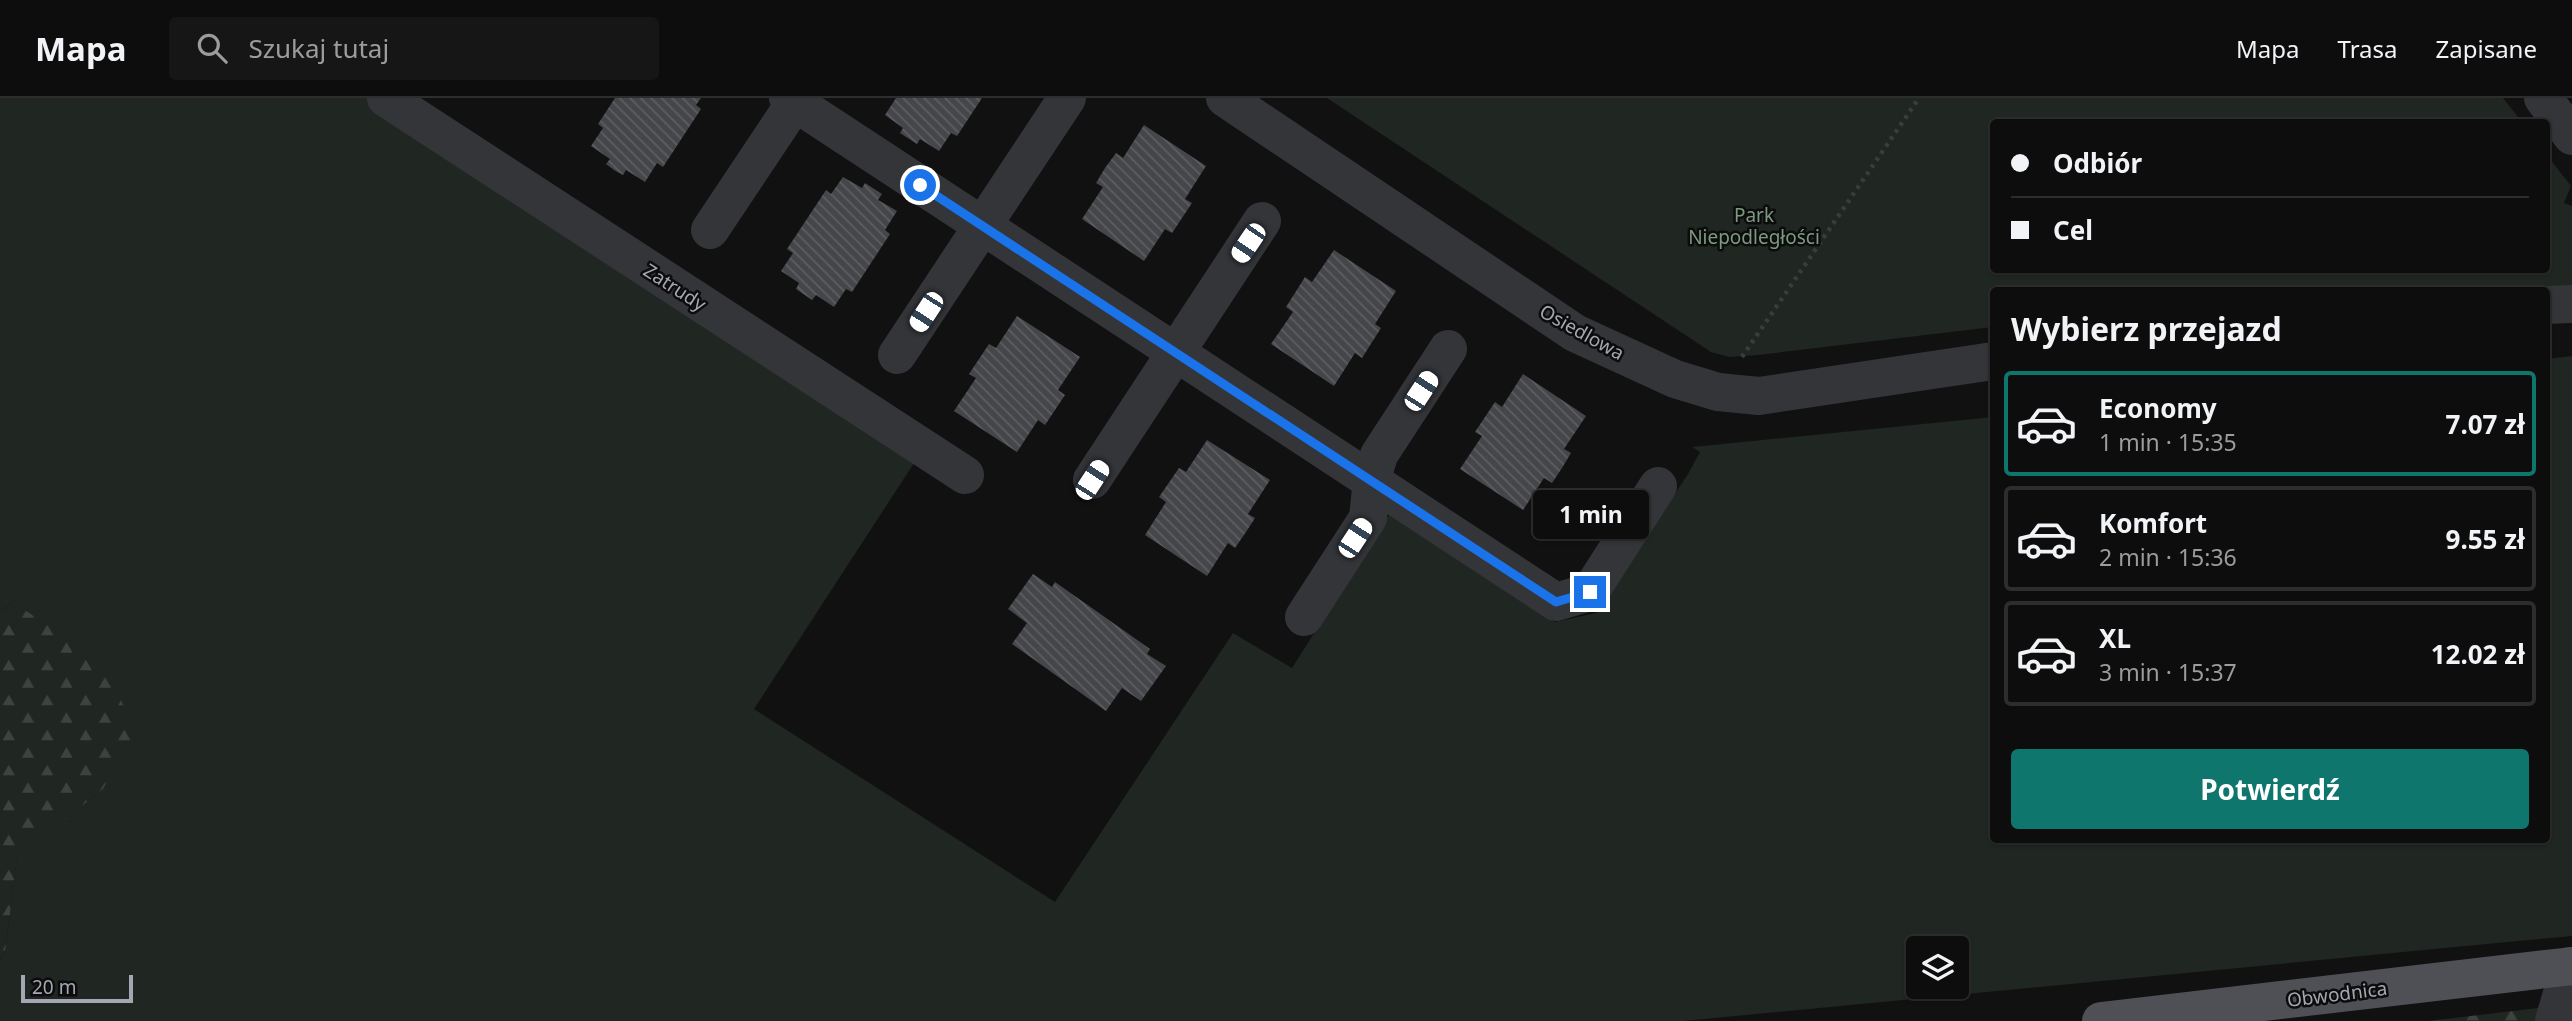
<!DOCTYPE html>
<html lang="pl">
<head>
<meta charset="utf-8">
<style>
  body { margin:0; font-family:"Noto Sans",sans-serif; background:#161617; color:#f1f3f6; height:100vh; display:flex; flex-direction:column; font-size:26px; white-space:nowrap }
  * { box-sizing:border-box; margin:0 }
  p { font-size:23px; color:#9a9c9e }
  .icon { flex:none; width:38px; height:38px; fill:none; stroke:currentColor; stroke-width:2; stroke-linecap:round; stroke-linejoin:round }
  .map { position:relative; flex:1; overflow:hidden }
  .details { position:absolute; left:1990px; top:189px; width:560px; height:556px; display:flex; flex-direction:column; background:#0d0d0e; border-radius:7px; box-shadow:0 2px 5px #0004,0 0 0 2px #2d2d2e }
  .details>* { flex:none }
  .hud { position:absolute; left:1990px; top:21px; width:560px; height:154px; border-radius:7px; box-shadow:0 2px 5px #0004,0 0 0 2px #2d2d2e; display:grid; align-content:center; height:154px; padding:0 21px; background:#0d0d0e }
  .controls { position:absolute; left:1906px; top:838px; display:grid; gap:14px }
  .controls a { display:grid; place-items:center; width:63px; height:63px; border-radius:7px; background:#0d0d0e; box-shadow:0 2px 5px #0004,0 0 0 2px #2d2d2e; font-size:35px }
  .scale { position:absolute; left:21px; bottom:18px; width:112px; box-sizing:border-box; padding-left:7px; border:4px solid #a4a7b1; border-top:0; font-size:19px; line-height:24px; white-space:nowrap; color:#a4a7b1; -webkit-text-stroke:5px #0c0c0d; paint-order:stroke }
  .end { position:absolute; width:32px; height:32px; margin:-16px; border:9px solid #1a73e8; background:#fff; box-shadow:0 0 0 4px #fff }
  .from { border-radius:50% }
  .bubble { position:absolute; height:49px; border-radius:7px; background:#0d0d0e; box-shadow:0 2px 5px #0004,0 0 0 2px #2d2d2e; font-size:23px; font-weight:700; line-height:49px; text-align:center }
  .car { position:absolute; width:21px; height:42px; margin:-21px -10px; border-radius:9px; box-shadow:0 0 5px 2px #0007; background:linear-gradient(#fff 24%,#345 0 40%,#fff 0 76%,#345 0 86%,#fff 0) }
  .hud b { display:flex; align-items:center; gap:24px; height:66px; font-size:26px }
  .hud b+b { border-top:2px solid #2d2d2e }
  .hud i { width:18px; height:18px; background:#f1f3f6 }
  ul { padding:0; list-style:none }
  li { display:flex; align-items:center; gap:21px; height:105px; margin:0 14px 10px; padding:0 7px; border:4px solid #2d2d2e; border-radius:7px }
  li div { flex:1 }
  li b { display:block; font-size:26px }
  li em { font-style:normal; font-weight:700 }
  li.selected { border-color:#0f766e }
  li>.icon { width:63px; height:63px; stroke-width:1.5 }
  h2 { padding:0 21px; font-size:32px; line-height:84px }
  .action { display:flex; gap:14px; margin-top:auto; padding:14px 21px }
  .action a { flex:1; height:80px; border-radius:7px; background:#0f766e; color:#fff; font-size:28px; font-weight:700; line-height:80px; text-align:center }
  header { display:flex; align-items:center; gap:42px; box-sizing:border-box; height:98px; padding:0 35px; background:#0d0d0e; border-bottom:2px solid #2d2d2e }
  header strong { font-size:33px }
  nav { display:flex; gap:38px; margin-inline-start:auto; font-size:24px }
  .search { width:490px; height:63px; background:#161617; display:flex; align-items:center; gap:18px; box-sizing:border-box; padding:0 24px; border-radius:7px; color:#9a9c9e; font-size:26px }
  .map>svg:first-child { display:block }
</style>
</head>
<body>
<header>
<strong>Mapa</strong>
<div class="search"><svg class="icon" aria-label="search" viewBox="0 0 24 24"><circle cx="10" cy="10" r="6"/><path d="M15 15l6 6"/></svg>Szukaj tutaj</div>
<nav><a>Mapa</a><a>Trasa</a><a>Zapisane</a></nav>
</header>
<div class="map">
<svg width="2572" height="923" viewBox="0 0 2572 923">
  <defs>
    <pattern id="forest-firs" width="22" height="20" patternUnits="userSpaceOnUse" patternTransform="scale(1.75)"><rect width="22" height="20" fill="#202621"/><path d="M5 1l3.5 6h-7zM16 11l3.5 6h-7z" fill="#3d433f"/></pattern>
    <pattern id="building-back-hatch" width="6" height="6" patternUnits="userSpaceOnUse" patternTransform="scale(1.75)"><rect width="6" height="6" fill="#45464a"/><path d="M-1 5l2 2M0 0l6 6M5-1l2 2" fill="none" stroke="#5d5e62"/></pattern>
  </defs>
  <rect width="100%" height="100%" fill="#111112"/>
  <!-- green -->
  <path fill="#202621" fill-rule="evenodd" d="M0,0H368L916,362L754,611L1055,804L1233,535L1292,570L1392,412L1555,524L1596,515L1688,376L1700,354L1692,349L1993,319V742H2546V261L2572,258V838L1683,923H0V862L5,855L17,759L103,691L12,504L0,514ZM1918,850H1956V889H1918Z
    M1327,0H2503L2522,24H1993V172H2546V56L2571,88L2564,105L2572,108V188L2501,192H1993V229L1758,257L1729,259L1711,254Z"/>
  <!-- forest -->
  <path fill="url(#forest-firs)" d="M12,504L103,562L135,633L103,691L17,760L5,855L0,862V514Z
    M2572,906V923H2429Z"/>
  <!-- building -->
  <path fill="url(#building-back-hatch)" d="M615,0H701L696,7L701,11L663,69L657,65L645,84L626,72L623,77L614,72L606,66L610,61L591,48L603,30L598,26Z
    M896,0H982L957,38L951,35L939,53L920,41L917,46L900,35L903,30L885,17Z
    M1144,27L1206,68L1185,101L1192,105L1172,135L1165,131L1144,163L1082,121L1103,89L1096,85L1105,70L1116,55L1123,60Z
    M843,79L862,90L865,85L882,96L878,102L897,113L885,132L890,136L852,194L846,191L834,209L816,197L812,202L796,191L799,185L781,173L793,155L787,151L826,92L831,96Z
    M1334,152L1396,193L1375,226L1381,230L1362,260L1355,255L1334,288L1271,246L1293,214L1286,209L1305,179L1312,184Z
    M1017,218L1080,259L1058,292L1065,297L1045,327L1038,322L1017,354L954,313L976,280L969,276L989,246L996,250Z
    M1523,276L1586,318L1564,351L1571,355L1562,370L1552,385L1544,380L1523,412L1460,371L1482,338L1475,334L1495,304L1502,309Z
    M1207,342L1270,382L1248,416L1255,420L1246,434L1235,450L1228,445L1207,478L1145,437L1166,404L1159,399L1179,370L1186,374Z
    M1033,476L1052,489L1055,484L1150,551L1147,556L1166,568L1141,603L1122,590L1106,613L1012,546L1027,525L1008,511Z"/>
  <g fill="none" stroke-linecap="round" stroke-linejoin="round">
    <!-- path -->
    <path stroke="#3b3c3f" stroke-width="4.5" stroke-dasharray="3.5 5" stroke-linecap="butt" d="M1742,259L1919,0"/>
    <!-- minor -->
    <path stroke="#343539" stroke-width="38" d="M386,0L965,377
      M788,0L1556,504L1590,494L1658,388
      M1225,0L1575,235L1675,281L1718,294L1759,298L1993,263
      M2543,0L2572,38
      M710,132L798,0
      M2546,207L2572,206
      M897,257L1067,0
      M1092,382L1262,123
      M1304,519L1368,420L1372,381L1379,357L1448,251
      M2554,923L2570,868"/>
    <!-- major -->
    <path stroke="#4f5055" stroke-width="38" d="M2101,923L2572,868"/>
  </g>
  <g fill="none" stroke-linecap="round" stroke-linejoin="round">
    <!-- route -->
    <path stroke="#1a73e8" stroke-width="9" d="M920,87L1556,504L1590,494"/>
  </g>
  <g text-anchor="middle" stroke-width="5" stroke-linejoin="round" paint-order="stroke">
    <!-- park labels -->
    <g font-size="19" fill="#7d9a80" stroke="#0c0c0d">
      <text x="1754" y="124">Park<tspan x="1754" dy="22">Niepodległości</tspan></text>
    </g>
    <!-- street labels -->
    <g font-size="19" fill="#a4a7b1" stroke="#0c0c0d">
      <text transform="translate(675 189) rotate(33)" y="7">Zatrudy</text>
      <text transform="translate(1582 234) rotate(29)" y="7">Osiedlowa</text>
      <text transform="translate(2337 896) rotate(-7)" y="7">Obwodnica</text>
    </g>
  </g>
</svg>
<div class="controls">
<a><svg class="icon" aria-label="layers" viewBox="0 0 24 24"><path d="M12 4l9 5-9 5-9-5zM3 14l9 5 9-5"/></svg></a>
</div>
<div class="scale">20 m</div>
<i class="end from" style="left:920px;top:87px"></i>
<i class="end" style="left:1590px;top:494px"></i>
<div class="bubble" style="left:1533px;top:392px;width:116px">1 min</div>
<i class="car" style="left:1248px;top:145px;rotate:214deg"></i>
<i class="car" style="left:926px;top:214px;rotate:213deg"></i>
<i class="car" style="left:1421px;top:293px;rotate:33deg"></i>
<i class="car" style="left:1092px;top:382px;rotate:33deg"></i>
<i class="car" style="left:1355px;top:440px;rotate:33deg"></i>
<div class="hud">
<b><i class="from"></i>Odbiór</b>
<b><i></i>Cel</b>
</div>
<section class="details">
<h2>Wybierz przejazd</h2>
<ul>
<li class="selected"><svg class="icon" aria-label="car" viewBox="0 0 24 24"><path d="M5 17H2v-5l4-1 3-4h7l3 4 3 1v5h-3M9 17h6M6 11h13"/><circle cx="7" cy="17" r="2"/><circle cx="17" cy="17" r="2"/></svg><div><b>Economy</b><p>1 min · 15:35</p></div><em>7.07 zł</em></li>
<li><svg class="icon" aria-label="car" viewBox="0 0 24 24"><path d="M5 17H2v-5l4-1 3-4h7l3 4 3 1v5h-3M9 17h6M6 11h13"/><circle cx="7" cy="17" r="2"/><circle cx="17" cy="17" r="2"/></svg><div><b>Komfort</b><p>2 min · 15:36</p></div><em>9.55 zł</em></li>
<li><svg class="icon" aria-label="car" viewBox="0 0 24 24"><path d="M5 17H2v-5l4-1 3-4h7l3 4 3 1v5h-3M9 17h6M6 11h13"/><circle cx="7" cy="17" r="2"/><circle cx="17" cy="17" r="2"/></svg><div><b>XL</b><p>3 min · 15:37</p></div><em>12.02 zł</em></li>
</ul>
<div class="action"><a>Potwierdź</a></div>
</section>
</div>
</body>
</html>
